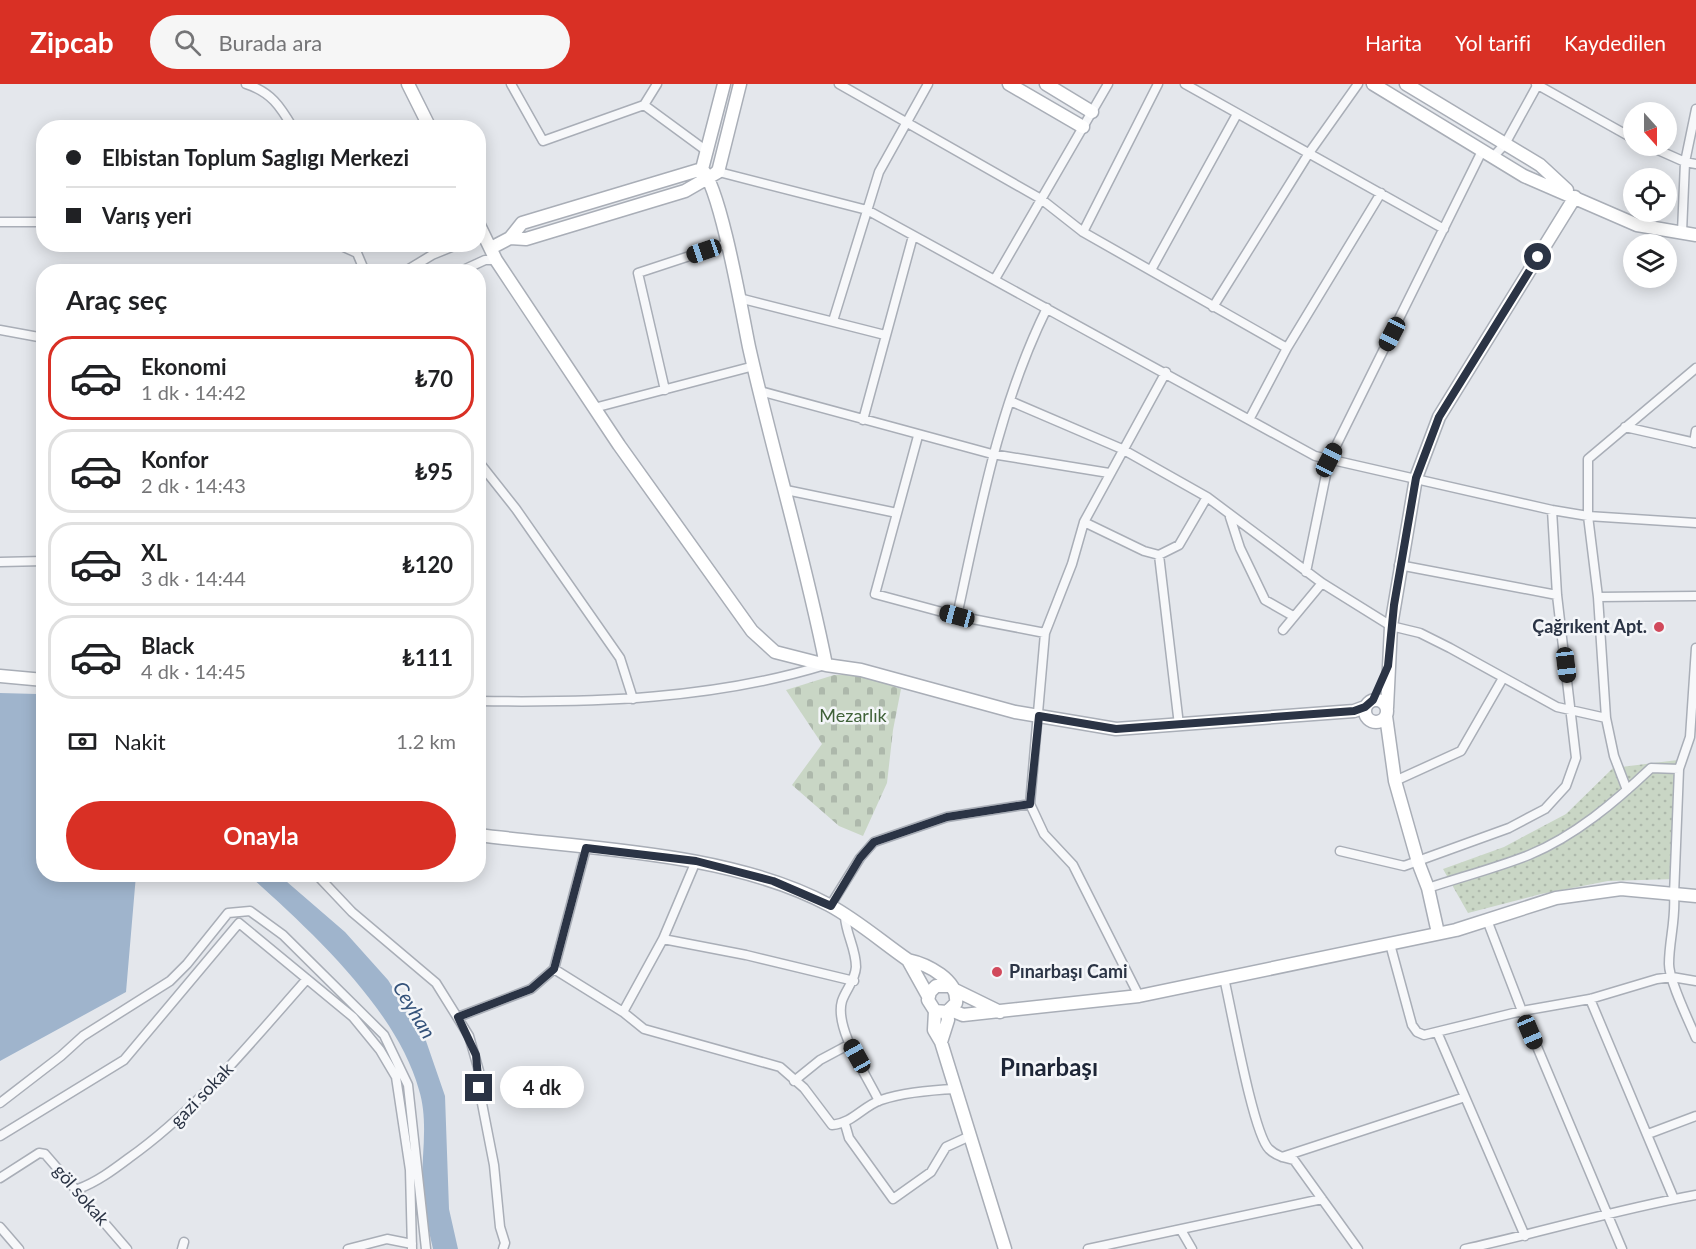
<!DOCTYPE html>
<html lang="tr">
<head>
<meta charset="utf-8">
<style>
  body { margin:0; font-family:Lato,sans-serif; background:#f6f6f6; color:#202124; height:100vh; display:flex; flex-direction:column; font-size:22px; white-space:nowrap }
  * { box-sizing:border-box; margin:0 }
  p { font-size:20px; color:#757577 }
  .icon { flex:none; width:33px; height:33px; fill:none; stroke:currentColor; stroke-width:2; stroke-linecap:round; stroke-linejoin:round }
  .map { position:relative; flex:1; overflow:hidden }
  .panel { position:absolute; left:36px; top:180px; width:450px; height:618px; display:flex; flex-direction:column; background:#fff; border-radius:24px; box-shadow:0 3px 15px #0003 }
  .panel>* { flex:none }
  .hud { position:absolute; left:36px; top:36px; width:450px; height:132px; border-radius:24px; box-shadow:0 3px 15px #0003; display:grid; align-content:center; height:132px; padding:0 30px; background:#fff }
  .needle { width:39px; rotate:159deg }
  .tools { position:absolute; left:1623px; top:18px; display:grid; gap:12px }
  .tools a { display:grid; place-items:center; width:54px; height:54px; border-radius:50%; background:#fff; box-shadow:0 3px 15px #0003; font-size:30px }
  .end { position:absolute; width:27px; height:27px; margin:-14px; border:8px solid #2b3445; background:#fff; box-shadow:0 0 0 3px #fff }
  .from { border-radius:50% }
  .bubble { position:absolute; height:42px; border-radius:21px; background:#fff; box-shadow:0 3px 15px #0003; font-size:20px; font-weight:700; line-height:42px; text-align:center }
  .car { position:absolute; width:18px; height:36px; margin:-18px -9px; border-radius:8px; box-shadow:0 0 4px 2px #0007; background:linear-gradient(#222 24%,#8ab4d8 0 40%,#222 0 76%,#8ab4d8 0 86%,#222 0) }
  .hud b { display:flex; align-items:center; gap:21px; height:57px; font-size:22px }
  .hud b+b { border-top:2px solid #e0e0e0 }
  .hud i { width:15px; height:15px; background:#202124 }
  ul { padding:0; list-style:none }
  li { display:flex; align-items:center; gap:18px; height:84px; margin:0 12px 9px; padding:0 18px; border:3px solid #e0e0e0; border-radius:24px }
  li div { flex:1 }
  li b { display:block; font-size:22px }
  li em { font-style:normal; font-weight:700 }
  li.active { border-color:#d93025 }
  li>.icon { width:54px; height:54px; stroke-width:1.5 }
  h2 { padding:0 30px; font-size:27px; line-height:72px }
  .pay { display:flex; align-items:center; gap:15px; height:66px; padding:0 30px; font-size:22px }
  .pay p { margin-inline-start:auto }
  .button { display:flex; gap:12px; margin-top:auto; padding:12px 30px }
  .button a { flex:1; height:69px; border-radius:36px; background:#d93025; color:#fff; font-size:24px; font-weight:700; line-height:69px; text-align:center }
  header { display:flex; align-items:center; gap:36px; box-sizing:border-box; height:84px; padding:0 30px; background:#d93025; color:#fff }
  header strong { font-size:28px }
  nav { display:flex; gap:33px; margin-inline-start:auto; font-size:21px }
  .search { width:420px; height:54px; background:#f6f6f6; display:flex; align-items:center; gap:15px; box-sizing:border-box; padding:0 21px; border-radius:33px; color:#757577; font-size:22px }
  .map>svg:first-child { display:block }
</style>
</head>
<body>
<header>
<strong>Zipcab</strong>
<div class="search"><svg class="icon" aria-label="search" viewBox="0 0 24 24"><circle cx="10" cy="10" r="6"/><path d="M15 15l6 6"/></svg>Burada ara</div>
<nav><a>Harita</a><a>Yol tarifi</a><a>Kaydedilen</a></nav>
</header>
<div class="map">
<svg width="1696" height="1165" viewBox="0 0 1696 1165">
  <defs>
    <pattern id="grass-dots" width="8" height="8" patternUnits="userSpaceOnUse" patternTransform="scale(1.5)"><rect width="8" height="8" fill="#c9d6c5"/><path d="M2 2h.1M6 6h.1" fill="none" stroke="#adb8ab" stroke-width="1.8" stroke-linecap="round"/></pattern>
    <pattern id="cemetery-stones" width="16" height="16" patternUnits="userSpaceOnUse" patternTransform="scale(1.5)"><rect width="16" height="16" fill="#c9d6c5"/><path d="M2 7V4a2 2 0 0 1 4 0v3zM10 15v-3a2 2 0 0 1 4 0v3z" fill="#adb8ab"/></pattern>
  </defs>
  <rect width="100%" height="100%" fill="#e4e7ec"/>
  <!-- grass -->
  <path fill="url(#grass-dots)" d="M1678,676L1675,795L1608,797L1541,810L1468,829L1443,785L1504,763L1566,730L1613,684Z"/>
  <!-- cemetery -->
  <path fill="url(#cemetery-stones)" d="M834,591H862L901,605L893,646L887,699L863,752L839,742L792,701L822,660L786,606Z"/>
  <!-- water -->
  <path fill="#9fb4cc" d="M0,609L37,610L43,615L44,790L136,791L126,908L0,977Z
    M243,791H279L345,848L388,896L425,954L445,1012L449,1125L458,1165H433C429,1146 423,1126 422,1106C421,1074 429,1038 419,1006C397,926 312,848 251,793Z"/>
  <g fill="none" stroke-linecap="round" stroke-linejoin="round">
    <!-- street casing -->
    <g stroke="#a9aeb7" stroke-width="11">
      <path id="street" d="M246,0C271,8 280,22 293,44
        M511,0L543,57L644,21L657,0
        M839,0L1041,115L1083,148L1287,264
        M1185,0L1444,145
        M1536,0L1634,55
        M644,21L708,68
        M1649,62L1685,78L1696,80
        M1493,73L1505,60L1538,0
        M715,87L867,126L1315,372L1552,426L1588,432L1696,439
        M0,138H44
        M1083,148L1158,0
        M1682,148L1685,78L1696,25
        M337,160L357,169L365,188
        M1151,186L1237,30
        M404,188L432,171L459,160
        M459,188L485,176H496
        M995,195L1108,0
        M739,214L885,251
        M1213,223L1309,69L1358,0
        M833,237L879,88L928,0
        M0,246L44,254
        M665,306L638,189L726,160
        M760,307L992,370L1109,389
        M1010,317L1122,365L1207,413L1322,499L1391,542L1420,549L1450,564L1557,623L1606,634
        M594,324L754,282
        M1250,334L1287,264L1381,109
        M863,336L913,152
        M1625,343L1696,359
        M918,352L875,510L957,532L1045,549
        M1694,359L1696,347
        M478,377L516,425L620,574L633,615
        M786,406L897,429
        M1230,433L1240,464L1265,516L1293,532
        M1084,438L1144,467L1159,471L1179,461L1207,413
        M1159,471L1179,641
        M0,478L44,477
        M1399,481L1557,511
        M1306,488L1329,376L1482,67
        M1598,513L1696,512
        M957,532C980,426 999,321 1047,224
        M1283,546L1322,499
        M1696,564L1690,653L1679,685L1674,811C1676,835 1669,857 1669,880C1669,897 1689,937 1696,954
        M478,617C595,619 714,615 825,581
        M1395,697L1461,667L1503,594
        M1627,706L1614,672L1606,634L1598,513L1588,432V375L1696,284
        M1340,767L1404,782L1509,744L1545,725L1566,702L1576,674L1557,511L1552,426
        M316,790L352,828L436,899L469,952L479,987V1004L494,1081L500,1143L505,1159L503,1165
        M1428,804C1461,793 1496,784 1529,771C1575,752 1615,718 1651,684L1679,685
        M830,822L860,774L874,758L947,733L1030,720
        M845,833C846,850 856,865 856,883C855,897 846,905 842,917C834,944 867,992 879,1017
        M1487,836L1522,927L1622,1165
        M663,855L746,871L854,897
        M1390,860L1412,941L1417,948L1424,951L1522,927L1590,915L1657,895L1672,893L1696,897
        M554,885L623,928L644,945L780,983L804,1004L832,1041C853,1039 863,1022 881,1016C905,1008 931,1006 956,1005
        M1224,894C1231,923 1253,1050 1269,1065C1276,1072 1285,1074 1294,1076L1358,1165
        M1139,912L1073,781L1044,750L1030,720L1045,549L1072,480L1084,438L1166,288
        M1590,915L1674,1115
        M623,928L663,855L696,777
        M458,933L531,905L554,885L586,764
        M1437,948L1525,1152
        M794,997L820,976L850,960
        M0,1019L61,972L83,952L170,897L187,880L228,829L250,827L283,851L384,951L408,1001L426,1165
        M845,1040L849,1054L893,1115L931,1088L946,1063L970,1052
        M1648,1050L1696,1032
        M0,1052L124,976L239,839L353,933L380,966L396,993L410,1086L412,1165
        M1282,1073L1465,1013
        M0,1094L39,1069L45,1070L127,1165
        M78,1105C97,1098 113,1086 129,1074C198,1025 251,958 307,895
        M0,1143L19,1165
        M1181,1146L1192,1165
        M182,1165L184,1158
        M348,1165L387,1155L412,1160
        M1088,1165L1322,1115
        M1465,1165C1542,1148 1619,1125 1696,1111"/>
    </g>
    <!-- secondary casing -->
    <g stroke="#a9aeb7" stroke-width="15">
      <path id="secondary" d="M408,0L430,44
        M1009,0L1083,43
        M1046,0L1092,28
        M1373,0L1524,92L1637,141L1696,151
        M1406,0L1540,81L1567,106
        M702,85C721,106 742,229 749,263C773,370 805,474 826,581
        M478,139L496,176L619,361L752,547L775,568L826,581L861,586L1015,628L1116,645L1354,627L1365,623
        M510,154L526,155L685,107L718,88L740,0
        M491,164L510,154L522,139L702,85L724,0
        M0,592L44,596
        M1365 627a11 11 0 1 1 22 0a11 11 0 1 1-22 0Z
        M1387,624L1391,542L1416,394L1439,333L1575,113
        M1386,632L1395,697L1418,778L1428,804L1438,849
        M478,751C590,765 730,768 829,821C857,836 882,858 908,876C927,880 959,896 956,919L947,928L935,927L928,916L930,908L936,902H949
        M908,876L928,912
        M953,905L1000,928
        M951,926L963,931L1139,912L1456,846L1556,814L1621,805L1696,812
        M935,927L934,946L941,958L1005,1165
        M941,958L948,936L947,928"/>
    </g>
    <!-- street -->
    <use href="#street" stroke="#f7f8fa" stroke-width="8"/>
    <!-- secondary -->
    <use href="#secondary" stroke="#fff" stroke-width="12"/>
  </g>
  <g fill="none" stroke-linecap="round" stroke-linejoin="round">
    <!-- route -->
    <path stroke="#2b3445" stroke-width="8" d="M479,1004L476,971L458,933L531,905L554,885L586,764L696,777L773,797L831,822L860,774L874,758L947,733L1030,720L1039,632L1116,645L1354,627L1365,623L1373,616L1388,582L1394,521L1416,394L1439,333L1538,173"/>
  </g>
  <!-- markers -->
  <g fill="#d1495b" stroke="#f4f6f9" stroke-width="2">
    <circle cx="1659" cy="543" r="6"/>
    <circle cx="997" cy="888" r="6"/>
  </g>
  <g text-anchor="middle" stroke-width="5" stroke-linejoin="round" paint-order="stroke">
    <!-- poi labels -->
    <g font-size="18" font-weight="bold" fill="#2b3445" stroke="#f4f6f9" text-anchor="end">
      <text x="1647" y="549">Çağrıkent Apt.</text>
      <text x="1009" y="894" text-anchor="start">Pınarbaşı Cami</text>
    </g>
    <!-- park labels -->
    <g font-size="18" fill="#3f6138" stroke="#f4f6f9">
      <text x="853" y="638">Mezarlık</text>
    </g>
    <!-- street labels -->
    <g font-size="18" fill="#2b3445" stroke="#f4f6f9">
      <text transform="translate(202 1011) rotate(-46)" y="6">gazi sokak</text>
      <text transform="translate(81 1111) rotate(49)" y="6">göl sokak</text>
    </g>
    <!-- water labels -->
    <g font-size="20" font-style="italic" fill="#34527a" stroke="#f4f6f9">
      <text transform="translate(414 926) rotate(59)" y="7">Ceyhan</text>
    </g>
    <!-- district labels -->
    <g font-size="24" font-weight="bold" fill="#1d2536" stroke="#f4f6f9">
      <text x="1049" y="992">Pınarbaşı</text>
    </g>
  </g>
</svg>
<div class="tools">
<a><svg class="needle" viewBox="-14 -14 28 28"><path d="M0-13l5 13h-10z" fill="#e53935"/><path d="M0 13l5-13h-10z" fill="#757577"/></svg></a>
<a><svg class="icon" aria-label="locate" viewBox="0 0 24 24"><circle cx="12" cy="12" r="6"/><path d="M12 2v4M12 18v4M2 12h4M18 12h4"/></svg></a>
<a><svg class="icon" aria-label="layers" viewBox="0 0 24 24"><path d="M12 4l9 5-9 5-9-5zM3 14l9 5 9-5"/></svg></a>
</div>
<i class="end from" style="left:1538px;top:173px"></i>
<i class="end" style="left:479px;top:1004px"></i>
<div class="bubble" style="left:500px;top:982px;width:84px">4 dk</div>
<i class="car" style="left:704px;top:167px;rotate:251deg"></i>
<i class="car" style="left:1392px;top:250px;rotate:207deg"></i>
<i class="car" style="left:1329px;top:376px;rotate:27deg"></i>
<i class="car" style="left:957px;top:532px;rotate:285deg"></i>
<i class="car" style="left:1566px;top:581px;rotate:173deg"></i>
<i class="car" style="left:1530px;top:948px;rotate:157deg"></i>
<i class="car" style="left:857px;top:972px;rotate:331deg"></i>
<div class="hud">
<b><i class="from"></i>Elbistan Toplum Saglıgı Merkezi</b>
<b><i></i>Varış yeri</b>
</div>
<section class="panel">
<h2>Araç seç</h2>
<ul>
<li class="active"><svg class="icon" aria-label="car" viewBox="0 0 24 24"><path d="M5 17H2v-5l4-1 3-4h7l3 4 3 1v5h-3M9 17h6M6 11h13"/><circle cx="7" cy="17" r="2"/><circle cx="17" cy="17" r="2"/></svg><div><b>Ekonomi</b><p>1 dk · 14:42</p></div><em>₺70</em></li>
<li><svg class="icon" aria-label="car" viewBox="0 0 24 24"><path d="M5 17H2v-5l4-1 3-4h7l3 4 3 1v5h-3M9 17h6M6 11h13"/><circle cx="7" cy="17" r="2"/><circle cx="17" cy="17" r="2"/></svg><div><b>Konfor</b><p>2 dk · 14:43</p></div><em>₺95</em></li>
<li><svg class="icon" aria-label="car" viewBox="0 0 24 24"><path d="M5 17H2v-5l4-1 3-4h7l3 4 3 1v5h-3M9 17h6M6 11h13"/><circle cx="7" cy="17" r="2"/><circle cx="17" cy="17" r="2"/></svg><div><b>XL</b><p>3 dk · 14:44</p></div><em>₺120</em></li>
<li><svg class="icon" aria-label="car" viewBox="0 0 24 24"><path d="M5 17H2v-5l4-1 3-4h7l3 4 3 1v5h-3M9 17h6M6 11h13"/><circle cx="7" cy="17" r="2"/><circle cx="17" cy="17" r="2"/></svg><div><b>Black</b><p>4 dk · 14:45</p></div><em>₺111</em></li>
</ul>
<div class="pay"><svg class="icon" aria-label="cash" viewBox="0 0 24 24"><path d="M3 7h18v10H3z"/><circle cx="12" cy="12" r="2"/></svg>Nakit<p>1.2 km</p></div>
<div class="button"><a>Onayla</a></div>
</section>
</div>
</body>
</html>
